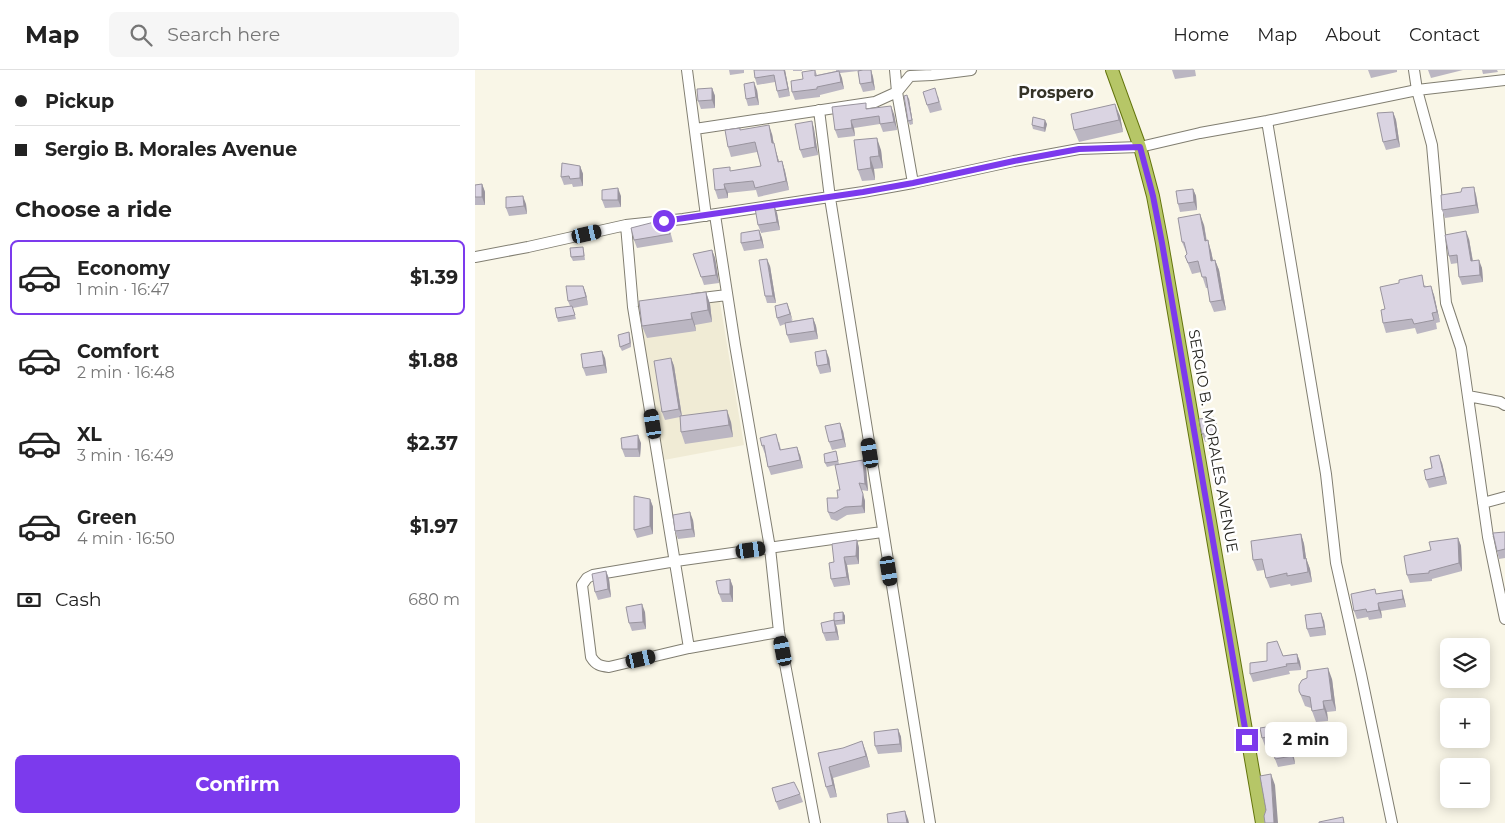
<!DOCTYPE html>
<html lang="en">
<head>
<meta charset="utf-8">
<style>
  body { margin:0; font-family:Montserrat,sans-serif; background:#f6f6f6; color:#222; height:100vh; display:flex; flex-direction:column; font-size:19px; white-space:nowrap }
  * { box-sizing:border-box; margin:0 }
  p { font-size:16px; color:#767676 }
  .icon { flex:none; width:28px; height:28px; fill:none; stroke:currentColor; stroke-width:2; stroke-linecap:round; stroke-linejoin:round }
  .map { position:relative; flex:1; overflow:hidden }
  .sheet { display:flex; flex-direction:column; background:#fff; width:475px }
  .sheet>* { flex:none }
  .guide { display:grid; align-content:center; height:110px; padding:0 15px; background:#fff }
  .controls { position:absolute; left:965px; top:568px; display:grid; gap:10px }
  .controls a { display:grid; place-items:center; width:50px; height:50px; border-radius:8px; background:#fff; box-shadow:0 2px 12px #0003; font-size:25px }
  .end { position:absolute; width:22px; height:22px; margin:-11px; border:6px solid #7c3aed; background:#fff; box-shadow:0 0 0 2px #fff }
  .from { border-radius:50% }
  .bubble { position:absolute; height:35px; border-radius:8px; background:#fff; box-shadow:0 2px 12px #0003; font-size:16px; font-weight:700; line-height:35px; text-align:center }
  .car { position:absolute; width:15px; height:30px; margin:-15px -8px; border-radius:6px; box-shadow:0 0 4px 1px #0007; background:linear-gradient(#222 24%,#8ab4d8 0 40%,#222 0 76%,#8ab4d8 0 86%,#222 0) }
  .guide b { display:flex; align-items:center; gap:18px; height:48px; font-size:19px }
  .guide b+b { border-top:1px solid #e0e0e0 }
  .guide i { width:12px; height:12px; background:#222 }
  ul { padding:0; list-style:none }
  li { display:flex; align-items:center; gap:15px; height:75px; margin:0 10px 8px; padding:0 5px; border:2px solid transparent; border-radius:8px }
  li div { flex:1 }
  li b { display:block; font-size:19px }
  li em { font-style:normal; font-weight:700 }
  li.selected { border-color:#7c3aed }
  li>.icon { width:45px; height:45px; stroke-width:1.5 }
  h2 { padding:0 15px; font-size:22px; line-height:60px }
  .pay { display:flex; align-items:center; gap:12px; height:55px; padding:0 15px; font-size:19px }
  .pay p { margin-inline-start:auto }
  .action { display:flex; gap:10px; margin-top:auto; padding:10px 15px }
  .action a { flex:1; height:58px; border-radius:8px; background:#7c3aed; color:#fff; font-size:20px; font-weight:700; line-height:58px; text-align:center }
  header { display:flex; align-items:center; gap:30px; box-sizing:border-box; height:70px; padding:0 25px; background:#fff; border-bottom:1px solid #e0e0e0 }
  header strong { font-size:24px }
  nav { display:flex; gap:28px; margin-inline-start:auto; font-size:18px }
  .search { width:350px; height:45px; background:#f6f6f6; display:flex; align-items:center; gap:12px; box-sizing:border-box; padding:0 18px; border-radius:8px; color:#767676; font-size:19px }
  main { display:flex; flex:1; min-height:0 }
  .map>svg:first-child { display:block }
</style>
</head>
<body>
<header>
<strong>Map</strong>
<div class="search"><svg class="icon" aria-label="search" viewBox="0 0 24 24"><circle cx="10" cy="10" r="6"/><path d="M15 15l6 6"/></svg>Search here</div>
<nav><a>Home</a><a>Map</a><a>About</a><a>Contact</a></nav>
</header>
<main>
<section class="sheet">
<div class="guide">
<b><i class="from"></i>Pickup</b>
<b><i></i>Sergio B. Morales Avenue</b>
</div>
<h2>Choose a ride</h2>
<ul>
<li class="selected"><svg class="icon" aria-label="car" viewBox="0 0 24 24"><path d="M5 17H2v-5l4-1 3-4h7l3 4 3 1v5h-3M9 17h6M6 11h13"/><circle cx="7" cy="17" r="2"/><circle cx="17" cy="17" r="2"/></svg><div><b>Economy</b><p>1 min · 16:47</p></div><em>$1.39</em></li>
<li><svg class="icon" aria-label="car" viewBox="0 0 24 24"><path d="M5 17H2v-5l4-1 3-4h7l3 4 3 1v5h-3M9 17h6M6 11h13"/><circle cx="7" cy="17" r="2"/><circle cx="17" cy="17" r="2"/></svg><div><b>Comfort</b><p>2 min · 16:48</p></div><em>$1.88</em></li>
<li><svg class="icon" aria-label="car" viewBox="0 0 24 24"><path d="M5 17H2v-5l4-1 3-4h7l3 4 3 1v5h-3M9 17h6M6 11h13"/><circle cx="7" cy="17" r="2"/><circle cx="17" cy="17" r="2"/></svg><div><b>XL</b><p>3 min · 16:49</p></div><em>$2.37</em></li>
<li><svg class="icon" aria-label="car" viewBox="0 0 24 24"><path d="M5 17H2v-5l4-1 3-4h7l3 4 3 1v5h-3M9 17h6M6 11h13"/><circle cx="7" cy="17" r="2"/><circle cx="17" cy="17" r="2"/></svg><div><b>Green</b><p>4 min · 16:50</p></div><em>$1.97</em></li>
</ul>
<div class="pay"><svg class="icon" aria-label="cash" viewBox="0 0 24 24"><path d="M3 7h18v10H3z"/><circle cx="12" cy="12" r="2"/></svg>Cash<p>680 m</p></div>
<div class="action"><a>Confirm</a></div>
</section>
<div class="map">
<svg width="1030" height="753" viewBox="0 0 1030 753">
  <rect width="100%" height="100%" fill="#f9f6e7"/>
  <!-- built -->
  <path fill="#f0ebd5" d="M244,227L269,375L189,390L163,238Z"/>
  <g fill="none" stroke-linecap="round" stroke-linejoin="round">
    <!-- minor casing -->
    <g stroke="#817e71" stroke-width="12">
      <path id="minor" d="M212,0L231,146
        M420,0L422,22L438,113
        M939,0L942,20L957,75L971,233L986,278L1013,467L1030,549
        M344,40L355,128L455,753
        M792,51L851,404L861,493L886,604L917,753
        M220,59L400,32L422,22L435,6L457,5L496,0
        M240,145L260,275L295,478L304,562L340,753
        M151,155L158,237L214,578
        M0,187L53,177L151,155L208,149L388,122L438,113L539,91L604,79L665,77L725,63L792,51L942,20L1030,10
        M219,229L252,225
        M993,326L1025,332L1030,335
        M1008,433L1030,427
        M304,562L214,578L134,597C125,596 121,595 116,587L107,515L112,508L118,505L201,491L407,462"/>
    </g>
    <!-- major casing -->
    <g stroke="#63740c" stroke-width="14">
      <path id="major" d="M637,0L665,77L678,126L687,173L787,753"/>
    </g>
    <!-- minor -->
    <use href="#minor" stroke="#fff" stroke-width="10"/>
    <!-- major -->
    <use href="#major" stroke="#b6c667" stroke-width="12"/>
  </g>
  <!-- wall -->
  <path fill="#bbb6c2" d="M254,0H269V3L255,5Z
    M310,0L315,26L304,28L302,21L300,12L282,15L280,8Z
    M318,0H327V1H318Z
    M340,0L342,5L361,1V0H396L398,7L400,20L388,22L385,14L383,1L365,3L369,19L345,25V27L320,30L317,22L328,9Z
    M697,0H720L721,6L700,9Z
    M893,0H922V2L896,8Z
    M953,0H988L956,8Z
    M1007,0H1022L1023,2L1008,4Z
    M237,18L240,26V38L226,39L223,31Z
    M282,20L284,35L273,36L271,29Z
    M463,26L467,40L455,43L452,35Z
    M434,29L438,54L435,55L433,51Z
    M393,39L419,44L422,60L408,62L405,54L379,58L380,66L363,68L360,60Z
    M918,42L921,50L925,77L911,80L908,72Z
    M645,46L648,62L604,72L599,60Z
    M337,51L339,59L343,85L328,88L325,80Z
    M572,54L570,62L558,59L557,55Z
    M265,60L297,64L299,75L304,92L307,91L310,101L314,120L283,127L281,120L253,123V128L243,129L240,120L256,101L286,96L282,82L256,87L253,77Z
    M379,70L406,80L408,98L399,99L400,110L387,111L383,100Z
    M105,96L108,104V116L98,117L97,114L89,115L86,107Z
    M7,114L10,122V135H0V115Z
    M718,119L721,126L722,140L705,142L703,134Z
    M1001,125L1004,143L970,148L967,140Z
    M146,126V137L130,138L127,130Z
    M51,134L52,144L34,146L31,138Z
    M299,135L302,143L305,160L286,163L283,155Z
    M729,155L732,171L736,181L738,190H740L744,200L751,240L739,242L735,232L733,218H731L726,202L717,204L710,186L712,184L707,172Z
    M194,157L198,172L162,178L159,170Z
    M284,160L287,168L289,178L269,181L266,173Z
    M994,169L998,191L1007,198L1008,212L987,215L984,207L983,193L976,194L974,186Z
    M108,177L109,181L110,190L98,191L96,187Z
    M237,180L240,188L244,213L229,215L218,184Z
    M295,196L301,233H292L290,226Z
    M950,215L951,217L959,225L965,252L961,253L962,259L942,264L940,258L911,263L908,253L910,239Z
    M108,216L111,224L113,235L98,238L101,249L83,252L82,248L95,236L93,231Z
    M231,222L235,234L237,252L220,255L221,261L172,268L167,256Z
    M315,241L317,251L338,248L341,256L343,269L315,273L312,265L310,254L305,256L302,248Z
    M154,262L155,266L156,277L147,281L145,277Z
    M130,288L132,303L111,306L108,298Z
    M196,288L199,296L207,346L256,352L258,367L210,374L206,362L205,347L190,350L187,342Z
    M354,288L356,302L345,304L342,296Z
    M739,347L742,355L744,370L730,372L727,364Z
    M368,361L371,377L357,380L354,372Z
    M304,372L306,380L325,385L328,398L296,405L293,397L290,384L287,376Z
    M166,373L165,387H150L147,379Z
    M361,381L364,394L388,390L391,397L393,421L386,420L390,431V443L372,445L362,451L356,449L353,442L363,428L365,420L360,395L352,397L350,393Z
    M967,393L972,414L954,418L951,410L957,398Z
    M175,429L178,437V464L162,468L159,460Z
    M218,450L220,467L203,469L200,461Z
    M1030,462V488L1024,489L1022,481Z
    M826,464L829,474L831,488L835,499L837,512L816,516L815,514L795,518L791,508L789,500L782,501L778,490Z
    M983,468L986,476L987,501L957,509V511L935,513L932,505L956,480Z
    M382,470L384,478V494L372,495L375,515L359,517L356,509L359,492Z
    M131,501L134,509L136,527L123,530L120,522Z
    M255,509L258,517V532H247L244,524Z
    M902,524L929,528L931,537L906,541L907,548L894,550L893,547L882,549L879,541Z
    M170,542L171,559L157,561L154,553Z
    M368,542L370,546V554L361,555L359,551Z
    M359,550L362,558L364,570L351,571L348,563Z
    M849,551L851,565L835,567L832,559Z
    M822,584L825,592L826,600L814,601L815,604L778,612L775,604L792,591L808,586Z
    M857,609L861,641L852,642L853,651L841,652L837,641L836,638L830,636L824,621Z
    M423,659L426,667L427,682L403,684L400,676Z
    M807,663L809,674L818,681L820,694L803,697L800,689L799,679L795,680L793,675L790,676L787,668Z
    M391,682L395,697L358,708L362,727L355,728L351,717L343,683Z
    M325,724L328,732L304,740L301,732Z"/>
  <!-- shaded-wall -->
  <path fill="#99949e" d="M309,0H310L315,26L313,19Z
    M396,0L398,7L400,20L397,12Z
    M364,1L367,8L369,19L366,12Z
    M279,12L282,20L284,35L281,27Z
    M237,18L240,26V38L237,30Z
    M432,25L434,29L438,54L437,50Z
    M640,34L645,46L648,62L644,50Z
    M416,36L419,44L422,60L419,52Z
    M918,42L921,50L925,77L922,69Z
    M376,50L379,58L380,66L377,58Z
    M570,50L572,54L570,62L569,58Z
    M337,51L339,59L343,85L340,77Z
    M294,55L297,64L299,75L307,101L297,73Z
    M402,68L406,80L408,98L404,86Z
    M395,87L399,99L400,110L396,98Z
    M307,91L310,101L314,120L311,111Z
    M105,96L108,104V116L105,108Z
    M7,114L10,122V135L7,127Z
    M249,114L253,123V128L250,119Z
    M999,117L1001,125L1004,143L1001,135Z
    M143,118L146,126V137L143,130Z
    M718,119L721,126L722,140L719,132Z
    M48,126L51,134L52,144L49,136Z
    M299,135L302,143L305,160L302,152Z
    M725,144L729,155L733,182L730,171Z
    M284,160L287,168L289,178L286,170Z
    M991,161L994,169L999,199L996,191Z
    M733,170L736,181L740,201L736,191Z
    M237,180L240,188L244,213L241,205Z
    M292,189L295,196L301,233L298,226Z
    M740,190L744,200L751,240L747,230Z
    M1004,190L1007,198L1008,212L1005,205Z
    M108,216L111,224L113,235L111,227Z
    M956,216L959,225L965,252L962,242Z
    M231,222L235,234L237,252L233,240Z
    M312,233L315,241L318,252L315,244Z
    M216,243L220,255L221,261L217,249Z
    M338,248L341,256L343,269L340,261Z
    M154,262L155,266L156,277L155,273Z
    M351,280L354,288L356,302L353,294Z
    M127,281L130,288L132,303L129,295Z
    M196,288L199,296L207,347L204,339Z
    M252,340L256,352L258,367L254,355Z
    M739,347L742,355L744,370L741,362Z
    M365,353L368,361L371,377L368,369Z
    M163,365L166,373L165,387L163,379Z
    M322,377L325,385L328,398L325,390Z
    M964,385L967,393L972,414L969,406Z
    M388,390L391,397L393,421L390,414Z
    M388,424L390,431V443L387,436Z
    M175,429L178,437V464L175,456Z
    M215,442L218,450L220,467L217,459Z
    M826,464L829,474L831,488L835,499L837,512L829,489Z
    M983,468L986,476L987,501L984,493Z
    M382,470L384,478V494L381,486Z
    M369,487L372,495L375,515L372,507Z
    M131,501L134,509L136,527L133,519Z
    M255,509L258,517V532L255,524Z
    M927,520L929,528L931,537L928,529Z
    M903,533L906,541L907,548L904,540Z
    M167,534L170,542L171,559L168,552Z
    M368,542L370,546V554L368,550Z
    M846,543L849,551L851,565L849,557Z
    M359,550L362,558L364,570L361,562Z
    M822,584L825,592L826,600L823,593Z
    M853,598L857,609L861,641L857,630Z
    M848,631L852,642L853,651L849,639Z
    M804,655L807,663L810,682L807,674Z
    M423,659L426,667L427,682L425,674Z
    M387,671L391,682L395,697L391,686Z
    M815,673L818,681L820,694L817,686Z
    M354,697L358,708L362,727L358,715Z
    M796,704L800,715L803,753H799Z
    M430,741L433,749L434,753H432Z"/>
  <!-- building -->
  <path fill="#dad4e2" stroke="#99949e" d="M279,0H309L313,19L302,21L299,5L280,8Z
    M340,0V6L364,1L366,12L342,17V19L317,22L316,11L328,9L327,2Z
    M388,0H396L397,12L385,14L383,1Z
    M279,12L281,27L271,29L269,14Z
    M237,18V30L223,31L222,19Z
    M460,18L464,32L452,35L448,22Z
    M432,25L437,50L433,51L429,26Z
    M391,33V39L416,36L419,52L405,54L404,46L376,50L377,58L360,60L357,37Z
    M640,34L644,50L599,60L596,44Z
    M918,42L922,69L908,72L902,43Z
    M558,47L570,50L569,58L557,55Z
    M337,51L340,77L325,80L320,54Z
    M294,55L297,73H299L303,92L307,91L311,111L280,118L278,111L249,114L250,119L240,120L238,99L255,97V101L286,96L280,72L253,77L250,60L265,58V60Z
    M402,68L404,86L395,87L396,98L383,100L379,70Z
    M87,93L105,96V108L95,109L94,106L86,107Z
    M7,114V127H0V115Z
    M999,117L1001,135L967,140L966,125L986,122L987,118Z
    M143,118V130H127V120Z
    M718,119L719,132L703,134L701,121Z
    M48,126L49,136L31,138V127Z
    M299,135L302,152L283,155L280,138Z
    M725,144L730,171L733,170L736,191L740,190L747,230L735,232L731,207H727L723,191L713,193L710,186L712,184L709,172H707L703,148Z
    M191,149L195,164L159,170L156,158Z
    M284,160L286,170L266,173V163Z
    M991,161L996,191L1004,190L1005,205L984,207L982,185L974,186L970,165Z
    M108,177L109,186L96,187L95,178Z
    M237,180L241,205L226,207L218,184Z
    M292,189L298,226H290L284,190Z
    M947,205L949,217L956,216L962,242L957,243L959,250L939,254L937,249L908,253L906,240L910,239L905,217L924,213V210Z
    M91,216H108L111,227L93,231Z
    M231,222L233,240L216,243L217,249L167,256L164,231Z
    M312,233L315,244L302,248L300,236Z
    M97,236L100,245L82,248L80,238Z
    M338,248L340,261L312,265L310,253Z
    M154,262L155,273L145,277L143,265Z
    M351,280L353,294L342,296L340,282Z
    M127,281L129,295L108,298L106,284Z
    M196,288L204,339L187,342L179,291Z
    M252,340L254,355L206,362L205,346Z
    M739,347L741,362L727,364L724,349Z
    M365,353L368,369L354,372L350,356Z
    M301,364L305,380L322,377L325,390L293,397L289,375L287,376L285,368Z
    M163,365V379H147L146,368Z
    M361,381L363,391L350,393L349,384Z
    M964,385L969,406L951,410L949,400L957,398L955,387Z
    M388,390L390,414L384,413L388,424L387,436L370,437L359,443L353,442L352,428H363L362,420H365L360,395Z
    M159,426L175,429V456L159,460Z
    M215,442L217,459L200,461L198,445Z
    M1030,462V479L1022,481L1018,463Z
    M826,464L829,489L831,488L833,502L812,506V503L791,508L787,489L778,490L776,471Z
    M983,468L984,493L954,501V503L932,505L929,486L956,480L954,472Z
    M382,470L381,486L369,487L372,507L356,509L354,493L359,492L357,474Z
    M131,501L133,519L120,522L117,504Z
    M255,509V524H244L241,511Z
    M900,519L901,524L927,520L928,529L903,533L904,540L892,542L891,539L879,541L876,524Z
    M167,534L168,552L154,553L151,537Z
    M368,542V550L359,551V543Z
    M846,543L849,557L832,559L830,545Z
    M359,550L361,562L348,563L346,553Z
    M802,571L808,586L822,584L823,593L811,594L812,596L775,604V593L792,591V573Z
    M853,598L857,630L848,631L849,639L837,641L835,627L826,625L824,621V615L827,610L832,608V601Z
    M804,655L807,674L815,673L817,686L800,689L797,671L792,672L791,667L787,668L785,658Z
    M423,659L425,674L400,676L399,662Z
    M387,671L391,686L354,697L358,715L351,717L343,683L368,678Z
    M796,704L799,753H790L789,746L791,740L785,706Z
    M319,712L325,724L301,732L297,718Z
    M430,741L432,753H413L412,744Z
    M868,747L869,753H844V752Z"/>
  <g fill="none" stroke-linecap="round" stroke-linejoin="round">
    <!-- route -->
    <path stroke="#7c3aed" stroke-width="6" d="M189,151L388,122L438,113L539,91L604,79L665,77L678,126L687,173L772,670"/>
  </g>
  <g text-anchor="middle" stroke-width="5" stroke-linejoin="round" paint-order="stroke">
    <!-- street labels -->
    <g font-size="15" fill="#24231e" stroke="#fff">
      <text transform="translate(738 371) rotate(80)" y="5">SERGIO B. MORALES AVENUE</text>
    </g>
    <!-- neighbourhood labels -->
    <g font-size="16" font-weight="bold" fill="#353327" stroke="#fff">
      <text x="581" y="28">Prospero</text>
    </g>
  </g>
</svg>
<div class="controls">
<a><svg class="icon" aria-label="layers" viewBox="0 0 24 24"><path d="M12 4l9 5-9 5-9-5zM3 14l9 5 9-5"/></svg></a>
<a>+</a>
<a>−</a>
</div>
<i class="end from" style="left:189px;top:151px"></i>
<i class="end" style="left:772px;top:670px"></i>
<div class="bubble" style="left:790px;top:652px;width:82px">2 min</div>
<i class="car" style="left:112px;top:164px;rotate:77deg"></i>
<i class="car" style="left:178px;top:354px;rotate:351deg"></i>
<i class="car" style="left:395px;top:383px;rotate:351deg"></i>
<i class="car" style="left:276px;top:480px;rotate:82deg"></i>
<i class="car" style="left:414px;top:501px;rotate:171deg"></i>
<i class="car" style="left:308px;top:581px;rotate:349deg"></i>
<i class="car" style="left:166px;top:589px;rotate:77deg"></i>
</div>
</main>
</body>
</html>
